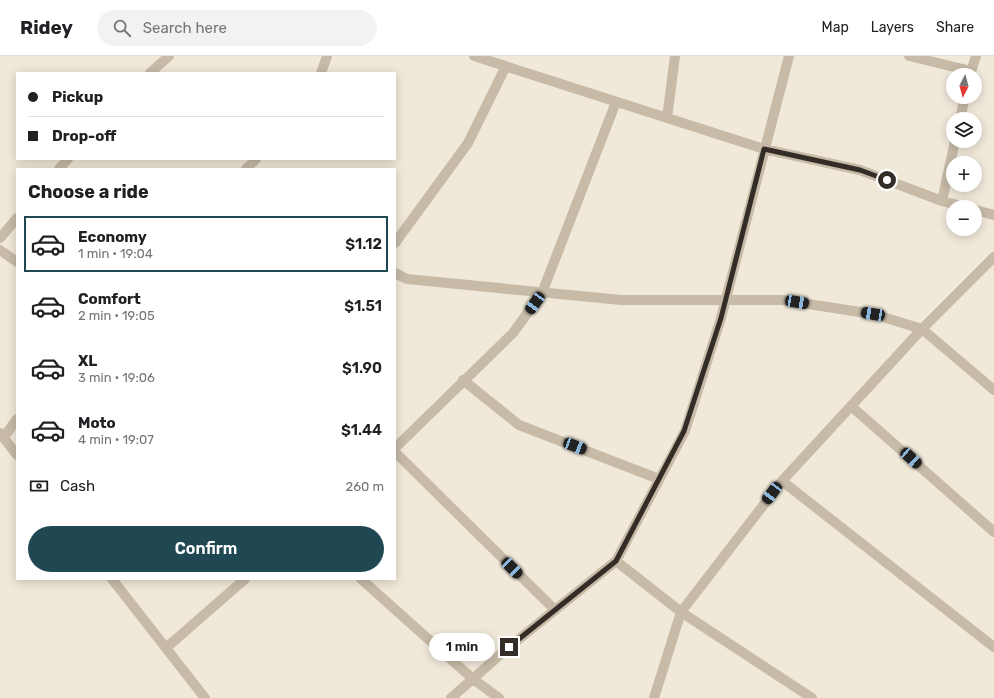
<!DOCTYPE html>
<html lang="en">
<head>
<meta charset="utf-8">
<style>
  body { margin:0; font-family:Rubik,sans-serif; background:#f2f2f2; color:#202124; height:100vh; display:flex; flex-direction:column; font-size:15px; white-space:nowrap }
  * { box-sizing:border-box; margin:0 }
  p { font-size:13px; color:#757577 }
  .icon { flex:none; width:22px; height:22px; fill:none; stroke:currentColor; stroke-width:2; stroke-linecap:round; stroke-linejoin:round }
  .map { position:relative; flex:1; overflow:hidden }
  .details { position:absolute; left:16px; top:112px; width:380px; height:412px; display:flex; flex-direction:column; background:#fff; border-radius:0px; box-shadow:0 2px 10px #0003 }
  .details>* { flex:none }
  .top-card { position:absolute; left:16px; top:16px; width:380px; height:88px; border-radius:0px; box-shadow:0 2px 10px #0003; display:grid; align-content:center; height:88px; padding:0 12px; background:#fff }
  .needle { width:26px; rotate:186deg }
  .tools { position:absolute; left:946px; top:12px; display:grid; gap:8px }
  .tools a { display:grid; place-items:center; width:36px; height:36px; border-radius:50%; background:#fff; box-shadow:0 2px 10px #0003; font-size:20px }
  .end { position:absolute; width:18px; height:18px; margin:-9px; border:5px solid #342d27; background:#fff; box-shadow:0 0 0 2px #fff }
  .from { border-radius:50% }
  .bubble { position:absolute; height:28px; border-radius:14px; background:#fff; box-shadow:0 2px 10px #0003; font-size:13px; font-weight:600; line-height:28px; text-align:center }
  .car { position:absolute; width:12px; height:24px; margin:-12px -6px; border-radius:5px; box-shadow:0 0 3px 1px #0007; background:linear-gradient(#222 24%,#8ab4d8 0 40%,#222 0 76%,#8ab4d8 0 86%,#222 0) }
  .top-card b { display:flex; align-items:center; gap:14px; height:38px; font-size:15px }
  .top-card b+b { border-top:1px solid #e0e0e0 }
  .top-card i { width:10px; height:10px; background:#202124 }
  ul { padding:0; list-style:none }
  li { display:flex; align-items:center; gap:12px; height:56px; margin:0 8px 6px; padding:0 4px; border:2px solid transparent; border-radius:0px }
  li div { flex:1 }
  li b { display:block; font-size:15px }
  li em { font-style:normal; font-weight:600 }
  li.selected { border-color:#1f4852 }
  li>.icon { width:36px; height:36px; stroke-width:1.5 }
  h2 { padding:0 12px; font-size:18px; line-height:48px }
  .pay { display:flex; align-items:center; gap:10px; height:44px; padding:0 12px; font-size:15px }
  .pay p { margin-inline-start:auto }
  .action { display:flex; gap:8px; margin-top:auto; padding:8px 12px }
  .action a { flex:1; height:46px; border-radius:24px; background:#1f4852; color:#fff; font-size:16px; font-weight:600; line-height:46px; text-align:center }
  header { display:flex; align-items:center; gap:24px; box-sizing:border-box; height:56px; padding:0 20px; background:#fff; border-bottom:1px solid #e0e0e0 }
  header strong { font-size:19px }
  nav { display:flex; gap:22px; margin-inline-start:auto; font-size:14px }
  .search { width:280px; height:36px; background:#f2f2f2; display:flex; align-items:center; gap:10px; box-sizing:border-box; padding:0 14px; border-radius:22px; color:#757577; font-size:15px }
  .map>svg:first-child { display:block }
</style>
</head>
<body>
<header>
<strong>Ridey</strong>
<div class="search"><svg class="icon" aria-label="search" viewBox="0 0 24 24"><circle cx="10" cy="10" r="6"/><path d="M15 15l6 6"/></svg>Search here</div>
<nav><a>Map</a><a>Layers</a><a>Share</a></nav>
</header>
<div class="map">
<svg width="994" height="642" viewBox="0 0 994 642">
  <rect width="100%" height="100%" fill="#f0e9da"/>
  <g fill="none" stroke-linecap="round" stroke-linejoin="round">
    <!-- street -->
    <path stroke="#c7baa7" stroke-width="10" d="M474,0L764,93L860,114L942,145L965,151
      M909,0L971,15
      M150,17L169,0
      M321,17L327,0
      M970,19L976,0
      M667,62L675,0
      M960,63L965,41
      M59,113L68,103
      M246,113L256,103
      M942,145L955,85
      M975,154L994,159
      M0,182L17,162
      M395,187L468,87L506,10
      M0,194L17,206
      M395,217L407,223L621,244H782L873,258L922,273L994,334
      M463,324L519,369L659,423
      M851,350L994,476
      M0,377L17,399
      M4,381L17,363
      M395,392L513,277L542,237L616,46
      M395,396L555,554
      M782,425L994,591
      M616,505L681,556L812,642
      M112,523L205,642
      M361,523L473,623L499,642
      M166,592L245,523
      M451,642L509,591L616,505L685,375L721,262L789,0
      M654,642L681,556L782,425L922,273L994,201"/>
  </g>
  <g fill="none" stroke-linecap="round" stroke-linejoin="round">
    <!-- route -->
    <path stroke="#342d27" stroke-width="5" d="M509,591L616,505L684,375L721,262L764,93L860,114L887,124"/>
  </g>
</svg>
<div class="tools">
<a><svg class="needle" viewBox="-14 -14 28 28"><path d="M0-13l5 13h-10z" fill="#e53935"/><path d="M0 13l5-13h-10z" fill="#757577"/></svg></a>
<a><svg class="icon" aria-label="layers" viewBox="0 0 24 24"><path d="M12 4l9 5-9 5-9-5zM3 14l9 5 9-5"/></svg></a>
<a>+</a>
<a>−</a>
</div>
<i class="end from" style="left:887px;top:124px"></i>
<i class="end" style="left:509px;top:591px"></i>
<div class="bubble" style="left:429px;top:577px;width:66px">1 min</div>
<i class="car" style="left:797px;top:246px;rotate:99deg"></i>
<i class="car" style="left:535px;top:247px;rotate:216deg"></i>
<i class="car" style="left:873px;top:258px;rotate:279deg"></i>
<i class="car" style="left:575px;top:390px;rotate:111deg"></i>
<i class="car" style="left:911px;top:402px;rotate:132deg"></i>
<i class="car" style="left:772px;top:437px;rotate:217deg"></i>
<i class="car" style="left:512px;top:512px;rotate:135deg"></i>
<div class="top-card">
<b><i class="from"></i>Pickup</b>
<b><i></i>Drop-off</b>
</div>
<section class="details">
<h2>Choose a ride</h2>
<ul>
<li class="selected"><svg class="icon" aria-label="car" viewBox="0 0 24 24"><path d="M5 17H2v-5l4-1 3-4h7l3 4 3 1v5h-3M9 17h6M6 11h13"/><circle cx="7" cy="17" r="2"/><circle cx="17" cy="17" r="2"/></svg><div><b>Economy</b><p>1 min · 19:04</p></div><em>$1.12</em></li>
<li><svg class="icon" aria-label="car" viewBox="0 0 24 24"><path d="M5 17H2v-5l4-1 3-4h7l3 4 3 1v5h-3M9 17h6M6 11h13"/><circle cx="7" cy="17" r="2"/><circle cx="17" cy="17" r="2"/></svg><div><b>Comfort</b><p>2 min · 19:05</p></div><em>$1.51</em></li>
<li><svg class="icon" aria-label="car" viewBox="0 0 24 24"><path d="M5 17H2v-5l4-1 3-4h7l3 4 3 1v5h-3M9 17h6M6 11h13"/><circle cx="7" cy="17" r="2"/><circle cx="17" cy="17" r="2"/></svg><div><b>XL</b><p>3 min · 19:06</p></div><em>$1.90</em></li>
<li><svg class="icon" aria-label="car" viewBox="0 0 24 24"><path d="M5 17H2v-5l4-1 3-4h7l3 4 3 1v5h-3M9 17h6M6 11h13"/><circle cx="7" cy="17" r="2"/><circle cx="17" cy="17" r="2"/></svg><div><b>Moto</b><p>4 min · 19:07</p></div><em>$1.44</em></li>
</ul>
<div class="pay"><svg class="icon" aria-label="cash" viewBox="0 0 24 24"><path d="M3 7h18v10H3z"/><circle cx="12" cy="12" r="2"/></svg>Cash<p>260 m</p></div>
<div class="action"><a>Confirm</a></div>
</section>
</div>
</body>
</html>
